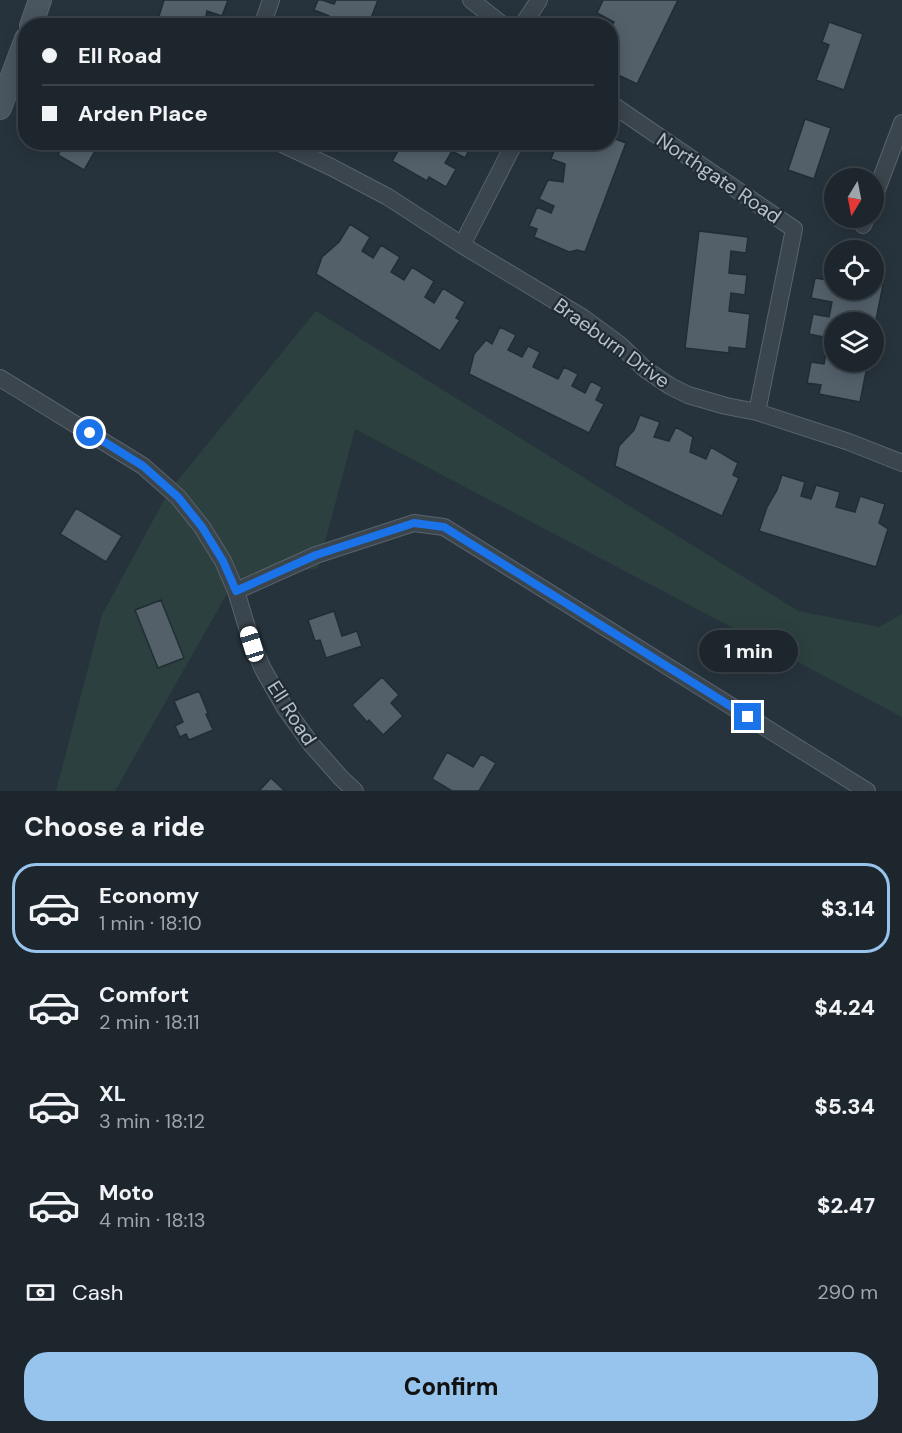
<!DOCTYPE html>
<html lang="en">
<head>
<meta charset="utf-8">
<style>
  body { margin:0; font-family:"DM Sans",sans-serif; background:#252e35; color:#f1f3f6; height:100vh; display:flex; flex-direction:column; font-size:22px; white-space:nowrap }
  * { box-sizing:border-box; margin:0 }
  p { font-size:20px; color:#a0a5aa }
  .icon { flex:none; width:33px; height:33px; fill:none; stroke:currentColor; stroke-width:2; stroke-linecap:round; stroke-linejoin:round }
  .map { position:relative; height:791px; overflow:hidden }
  .side { display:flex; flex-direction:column; background:#1d262d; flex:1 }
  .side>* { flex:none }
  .top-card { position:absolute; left:18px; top:18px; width:600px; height:132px; border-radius:24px; box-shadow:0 3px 15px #0003,0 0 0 2px #3b4349; display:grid; align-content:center; height:132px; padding:0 24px; background:#1d262d }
  .needle { width:39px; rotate:190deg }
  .fabs { position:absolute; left:824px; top:168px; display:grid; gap:12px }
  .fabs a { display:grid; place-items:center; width:60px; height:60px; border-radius:50%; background:#1d262d; box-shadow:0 3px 15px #0003,0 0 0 2px #3b4349; font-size:30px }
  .end { position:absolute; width:27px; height:27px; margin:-14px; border:8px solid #1a73e8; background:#fff; box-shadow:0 0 0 3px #fff }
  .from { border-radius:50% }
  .bubble { position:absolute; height:42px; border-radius:21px; background:#1d262d; box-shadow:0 3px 15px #0003,0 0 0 2px #3b4349; font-size:20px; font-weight:800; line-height:42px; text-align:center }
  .car { position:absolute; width:18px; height:36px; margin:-18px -9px; border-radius:8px; box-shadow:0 0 4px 2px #0007; background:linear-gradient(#fff 24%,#345 0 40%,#fff 0 76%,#345 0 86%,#fff 0) }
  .top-card b { display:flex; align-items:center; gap:21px; height:57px; font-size:22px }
  .top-card b+b { border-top:2px solid #3b4349 }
  .top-card i { width:15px; height:15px; background:#f1f3f6 }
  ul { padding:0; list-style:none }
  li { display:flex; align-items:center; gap:18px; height:90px; margin:0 12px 9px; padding:0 12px; border:3px solid transparent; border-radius:24px }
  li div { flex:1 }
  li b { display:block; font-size:22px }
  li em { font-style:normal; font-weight:800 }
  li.active { border-color:#97c4ed }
  li>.icon { width:54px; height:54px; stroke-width:1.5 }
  h2 { padding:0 24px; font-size:27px; line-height:72px }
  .pay { display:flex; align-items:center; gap:15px; height:66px; padding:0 24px; font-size:22px }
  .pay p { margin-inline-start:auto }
  .action { display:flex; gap:12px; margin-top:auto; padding:12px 24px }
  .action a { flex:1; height:69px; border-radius:24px; background:#97c4ed; color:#111; font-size:24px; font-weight:800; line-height:69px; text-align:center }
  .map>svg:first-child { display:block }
</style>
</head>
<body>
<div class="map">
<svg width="902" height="791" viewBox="0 0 902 791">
  <rect width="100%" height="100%" fill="#27333c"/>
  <!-- green -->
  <path fill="#2c413f" d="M316,311L798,611L879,627L902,614V717L355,429L318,568L233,583L115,791H56L102,615L169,491Z"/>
  <!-- building -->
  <path fill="#53606a" stroke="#222c34" stroke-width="1.5" d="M164,0H228L222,16L207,11L204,26H156Z
    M318,0H322L334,4L336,0H378L368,26H325L329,16L314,10Z
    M603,0H678L637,84L610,71V29L614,22L597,13Z
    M829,22L863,34L844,90L816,80L829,45L822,42Z
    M805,119L831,128L814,179L788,170Z
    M610,137L626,143L585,252L577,250L569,252L534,237L537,229L529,226L537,207L551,213L554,206L539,199L548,180L563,182L565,164L551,159L557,142H610Z
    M65,142H116L111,151L99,144L84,170L58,155Z
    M403,142H473L465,158L452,151L445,163L456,169L446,187L429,177L427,181L392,161Z
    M350,224L370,237L362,251L373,258L381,245L400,257L391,272L404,280L412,267L434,281L425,297L434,303L443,288L465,302L456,318L460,320L440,351L316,274L322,257L339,242Z
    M699,231L748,237L746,253L731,251L729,273L747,275L745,295L731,293L729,311L750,314L746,349L729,347V353L685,348Z
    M815,278L834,281V290H873V283L883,285L873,335V322H834V362H868L860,402L819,394L821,385L807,383L811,362L824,364L829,338L809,334L813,314L829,317L832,302L811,298Z
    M500,327L516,335L508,350L522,357L528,346L540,352L533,367L558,379L564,367L578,374L572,386L585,393L591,381L602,387L596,400L604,404L589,433L469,374L474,354L486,340L492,344Z
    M640,415L660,422L654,437L669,441L676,427L693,437L690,452L706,459L711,447L738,463L733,475L739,478L722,516L615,466L619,446L634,430Z
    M782,475L805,482L801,496L811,499L816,485L840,492L836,507L855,512L860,496L885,504L879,523L888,529L876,567L759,531L767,507L777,490Z
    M76,508L122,536L106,562L60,534Z
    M161,600L184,658L158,668L135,610Z
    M334,611L342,636L357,631L362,646L326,658L320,640L315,641L308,620Z
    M382,677L399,695L391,703L403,716L383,735L369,720L367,722L352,705Z
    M199,691L208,713L206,714L213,730L189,740L186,734L180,737L175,726L183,722L174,701Z
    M447,752L473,767L481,754L496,763L479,791H452L432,779Z
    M271,778L285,791H259Z"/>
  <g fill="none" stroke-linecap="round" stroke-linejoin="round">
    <!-- street casing -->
    <g stroke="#59636b" stroke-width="18">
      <path id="street" d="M471,0L504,26
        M262,26L271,0
        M522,26L539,0
        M610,103L794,229L757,412
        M278,142L331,167L388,197L462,245L582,317L620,345L645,369L670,386L688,395L726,406L757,412L849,442L902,463
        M873,200L902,123
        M863,225L866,218
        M462,245L515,142
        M0,378L143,466L178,497L202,527L223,561L236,591L252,644L263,669L285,708L311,744L341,778L355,791
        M236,591L316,555L414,523L444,527L867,791"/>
    </g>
    <!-- secondary casing -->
    <g stroke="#59636b" stroke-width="24">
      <path id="secondary" d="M31,26L40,0
        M0,108L26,39"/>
    </g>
    <!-- street -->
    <use href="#street" stroke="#3b454d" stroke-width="16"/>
    <!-- secondary -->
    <use href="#secondary" stroke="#49555f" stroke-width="22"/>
  </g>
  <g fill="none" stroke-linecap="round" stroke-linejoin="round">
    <!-- route -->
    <path stroke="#1a73e8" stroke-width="8" d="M90,433L143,466L178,497L202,527L223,561L236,591L316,555L414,523L444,527L748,717"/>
  </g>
  <g text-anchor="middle" stroke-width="4.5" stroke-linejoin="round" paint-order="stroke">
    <!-- street labels -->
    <g font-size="20" fill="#b7c0c8" stroke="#202a32">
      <text transform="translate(719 178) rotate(34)" y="7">Northgate Road</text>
      <text transform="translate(612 343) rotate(36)" y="7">Braeburn Drive</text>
      <text transform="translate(292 713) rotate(57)" y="7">Ell Road</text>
    </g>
  </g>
</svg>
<div class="fabs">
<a><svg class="needle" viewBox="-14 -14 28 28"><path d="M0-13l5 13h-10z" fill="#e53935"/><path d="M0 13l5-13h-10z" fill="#a0a5aa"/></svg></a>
<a><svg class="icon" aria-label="locate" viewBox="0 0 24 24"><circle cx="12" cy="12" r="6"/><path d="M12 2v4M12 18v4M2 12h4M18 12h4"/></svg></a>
<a><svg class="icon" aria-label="layers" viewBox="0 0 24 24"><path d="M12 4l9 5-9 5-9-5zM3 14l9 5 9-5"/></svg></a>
</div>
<i class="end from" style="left:90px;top:433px"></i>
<i class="end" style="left:748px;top:717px"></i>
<div class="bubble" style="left:699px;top:630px;width:99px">1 min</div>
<i class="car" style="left:252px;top:644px;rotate:343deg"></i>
<div class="top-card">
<b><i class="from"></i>Ell Road</b>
<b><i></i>Arden Place</b>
</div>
</div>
<section class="side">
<h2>Choose a ride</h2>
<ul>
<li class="active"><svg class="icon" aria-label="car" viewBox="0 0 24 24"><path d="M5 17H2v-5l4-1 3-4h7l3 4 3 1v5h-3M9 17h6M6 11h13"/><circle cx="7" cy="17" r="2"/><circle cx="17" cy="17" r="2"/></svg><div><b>Economy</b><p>1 min · 18:10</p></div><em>$3.14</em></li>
<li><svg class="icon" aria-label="car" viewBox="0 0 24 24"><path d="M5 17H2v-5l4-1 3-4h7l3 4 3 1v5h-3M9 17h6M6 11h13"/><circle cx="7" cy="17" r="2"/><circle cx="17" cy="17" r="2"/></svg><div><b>Comfort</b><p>2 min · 18:11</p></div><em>$4.24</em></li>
<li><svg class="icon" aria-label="car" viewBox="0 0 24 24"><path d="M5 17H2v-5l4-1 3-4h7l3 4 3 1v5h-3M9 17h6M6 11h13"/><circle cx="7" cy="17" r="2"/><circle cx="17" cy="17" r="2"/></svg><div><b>XL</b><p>3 min · 18:12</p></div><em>$5.34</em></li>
<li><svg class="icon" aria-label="car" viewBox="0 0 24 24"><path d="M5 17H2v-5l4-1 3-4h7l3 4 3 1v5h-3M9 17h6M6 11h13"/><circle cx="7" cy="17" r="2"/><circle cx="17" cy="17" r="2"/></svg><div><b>Moto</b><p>4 min · 18:13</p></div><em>$2.47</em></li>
</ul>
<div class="pay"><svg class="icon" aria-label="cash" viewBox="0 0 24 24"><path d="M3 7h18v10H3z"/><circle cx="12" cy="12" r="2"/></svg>Cash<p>290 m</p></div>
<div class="action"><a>Confirm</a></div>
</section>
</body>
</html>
